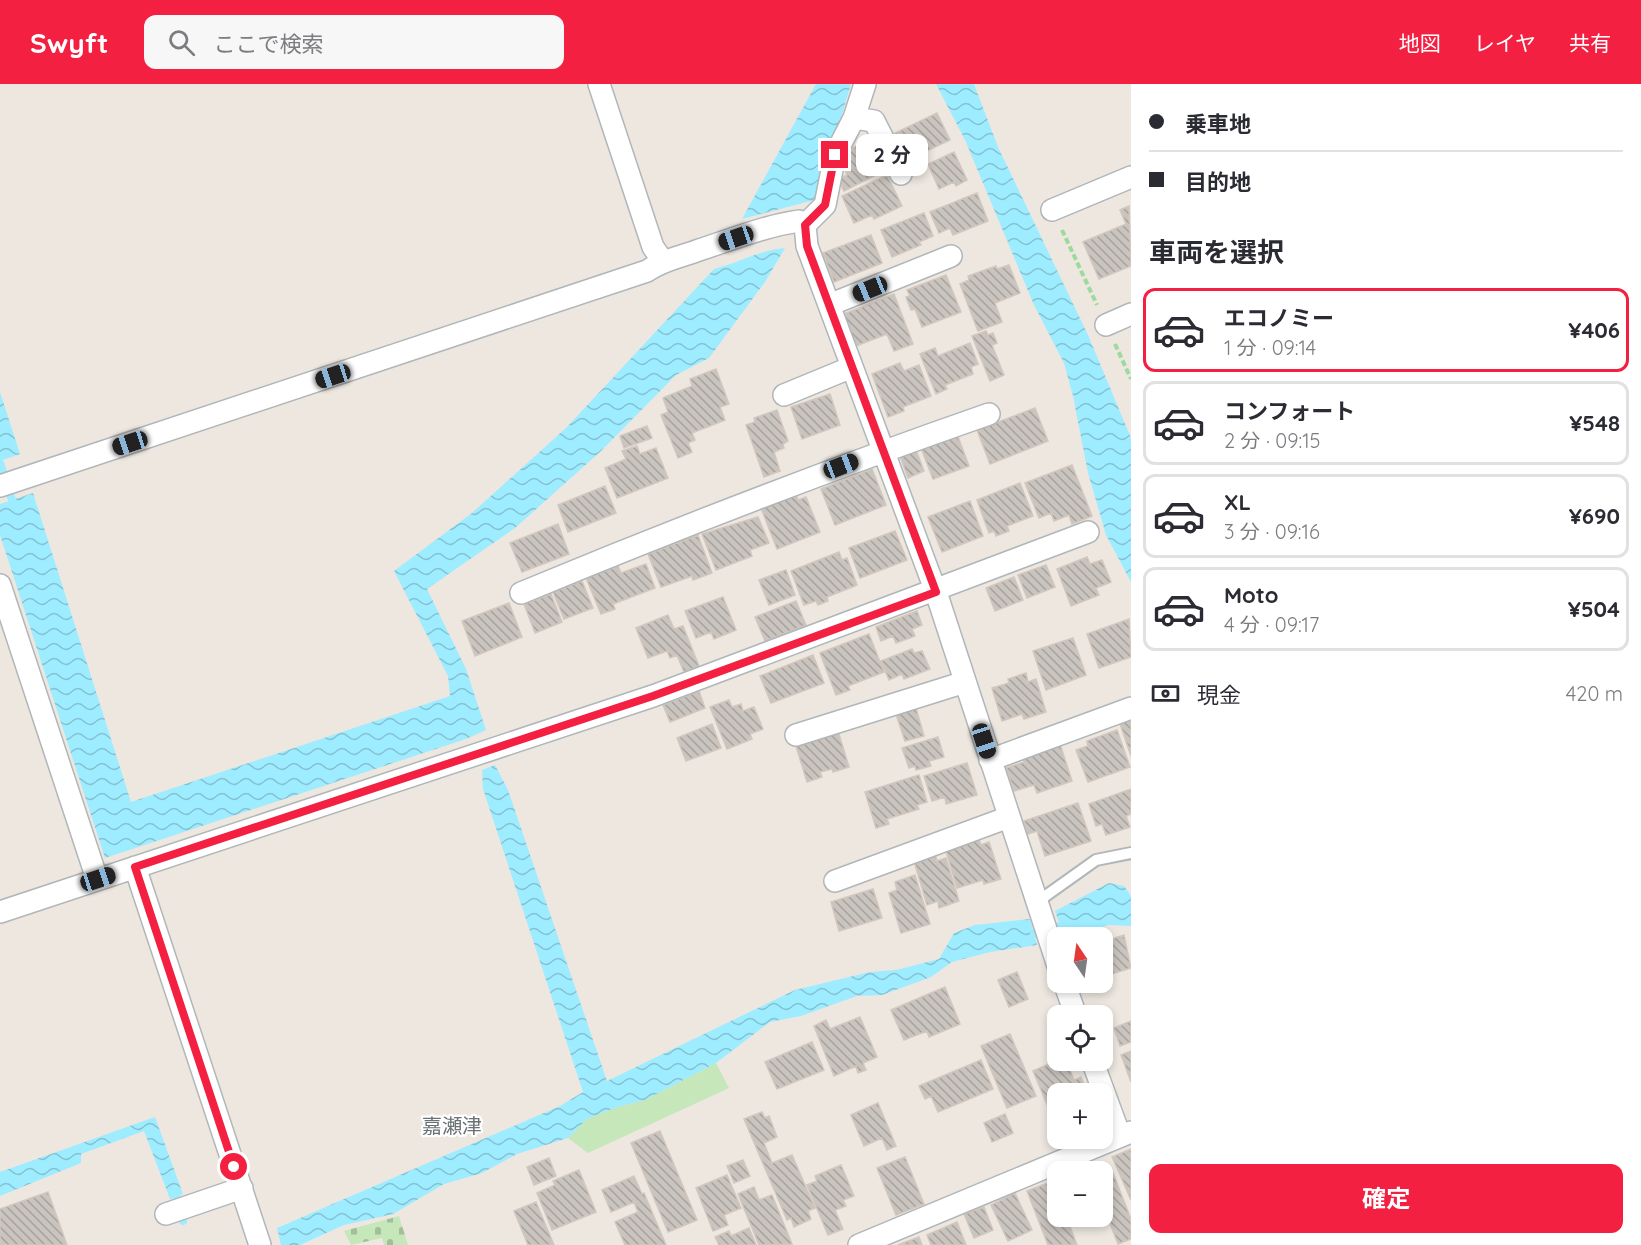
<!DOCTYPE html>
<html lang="ja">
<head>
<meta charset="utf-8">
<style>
  body { margin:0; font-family:Quicksand,"Noto Sans JP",sans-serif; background:#f7f7f7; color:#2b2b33; height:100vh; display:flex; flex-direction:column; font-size:22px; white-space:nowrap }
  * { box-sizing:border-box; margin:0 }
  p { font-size:20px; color:#7c7c81 }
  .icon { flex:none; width:33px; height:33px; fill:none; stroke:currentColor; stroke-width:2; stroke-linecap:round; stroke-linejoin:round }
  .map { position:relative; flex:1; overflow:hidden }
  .sheet { display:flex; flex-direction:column; background:#fff; width:510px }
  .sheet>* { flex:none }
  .guide { display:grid; align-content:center; height:132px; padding:0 18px; background:#fff }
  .needle { width:39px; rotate:347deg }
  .tools { position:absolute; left:1047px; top:843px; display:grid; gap:12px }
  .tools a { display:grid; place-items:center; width:66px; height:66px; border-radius:12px; background:#fff; box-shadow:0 3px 9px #0003; font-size:30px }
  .end { position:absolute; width:27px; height:27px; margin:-14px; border:8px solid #f32042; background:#fff; box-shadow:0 0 0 3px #fff }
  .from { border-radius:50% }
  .bubble { position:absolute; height:42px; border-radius:12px; background:#fff; box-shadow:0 3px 9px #0003; font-size:20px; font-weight:700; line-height:42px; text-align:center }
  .car { position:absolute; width:18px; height:36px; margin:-18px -9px; border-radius:8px; box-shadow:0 0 4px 2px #0007; background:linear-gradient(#222 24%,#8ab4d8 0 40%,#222 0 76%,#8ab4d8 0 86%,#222 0) }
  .guide b { display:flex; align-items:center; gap:21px; height:57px; font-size:22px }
  .guide b+b { border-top:2px solid #e1e1e2 }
  .guide i { width:15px; height:15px; background:#2b2b33 }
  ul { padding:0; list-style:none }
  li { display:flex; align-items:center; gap:18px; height:84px; margin:0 12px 9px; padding:0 6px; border:3px solid #e1e1e2; border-radius:12px }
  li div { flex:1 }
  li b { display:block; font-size:22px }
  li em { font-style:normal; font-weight:700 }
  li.current { border-color:#f32042 }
  li>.icon { width:54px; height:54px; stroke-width:1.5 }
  h2 { padding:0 18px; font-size:27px; line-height:72px }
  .pay { display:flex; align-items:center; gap:15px; height:66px; padding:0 18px; font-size:22px }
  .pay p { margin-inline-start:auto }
  .primary-button { display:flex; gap:12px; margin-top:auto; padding:12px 18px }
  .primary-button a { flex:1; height:69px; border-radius:12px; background:#f32042; color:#fff; font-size:24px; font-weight:700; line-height:69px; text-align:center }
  header { display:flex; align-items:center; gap:36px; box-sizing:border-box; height:84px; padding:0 30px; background:#f32042; color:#fff }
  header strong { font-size:28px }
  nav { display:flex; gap:33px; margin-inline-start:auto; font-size:21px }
  .search { width:420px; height:54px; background:#f7f7f7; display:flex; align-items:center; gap:15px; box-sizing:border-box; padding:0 21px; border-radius:12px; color:#7c7c81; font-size:22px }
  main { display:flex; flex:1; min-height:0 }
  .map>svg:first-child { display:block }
</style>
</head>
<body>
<header>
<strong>Swyft</strong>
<div class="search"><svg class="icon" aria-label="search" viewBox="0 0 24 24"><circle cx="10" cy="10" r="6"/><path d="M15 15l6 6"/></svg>ここで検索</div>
<nav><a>地図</a><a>レイヤ</a><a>共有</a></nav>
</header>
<main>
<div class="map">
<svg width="1131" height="1161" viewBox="0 0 1131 1161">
  <defs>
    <pattern id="cemetery-stones" width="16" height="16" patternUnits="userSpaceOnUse" patternTransform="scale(1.5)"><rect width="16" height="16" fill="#c5e7ba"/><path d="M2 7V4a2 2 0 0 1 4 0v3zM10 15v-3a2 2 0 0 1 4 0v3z" fill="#a3be9b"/></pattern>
    <pattern id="water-waves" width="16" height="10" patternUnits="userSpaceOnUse" patternTransform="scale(1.5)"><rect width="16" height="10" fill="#9eecff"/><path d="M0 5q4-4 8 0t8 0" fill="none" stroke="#84c2d2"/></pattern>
    <pattern id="building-back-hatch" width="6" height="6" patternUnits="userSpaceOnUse" patternTransform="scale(1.5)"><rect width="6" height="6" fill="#cac4bf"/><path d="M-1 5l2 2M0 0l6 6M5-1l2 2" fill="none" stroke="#a7a29f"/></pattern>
  </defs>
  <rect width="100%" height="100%" fill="#ede7e0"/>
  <!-- grass -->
  <path fill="#c5e7ba" d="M716,979L729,1004L588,1069L568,1054L587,1035L617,1023L645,1016Z"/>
  <!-- cemetery -->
  <path fill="url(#cemetery-stones)" d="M399,1132L408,1161H384L382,1154L351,1161L344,1147Z"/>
  <!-- water -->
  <path fill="url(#water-waves)" d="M816,0H851L837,47L825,71L814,116L742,135Z
    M936,0H974L998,63L1088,251L1131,354V498L1106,451L1088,389L1073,312L1064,279L1034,221L965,56Z
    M785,164L765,198L709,274L676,291L600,368L515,444L427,505L466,585L486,646L466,655L105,774L0,451V420L33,409L131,718L450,612L448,592L394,487L472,429L567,343L714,185C738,179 760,166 785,164Z
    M0,308L20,370L0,377Z
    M495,681L508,706L607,997L795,906L870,888L896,886L939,875L954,849L975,841L1030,835L1037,861L990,868L952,878L931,893L882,911L857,912L801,932L770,938L716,979L645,1016L617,1023L587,1035L568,1054L517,1070L482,1089L444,1100L393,1130L344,1141L300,1161H281L277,1144L560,1022L583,1008L483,705L482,686Z
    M1109,799L1124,802L1131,812V842L1108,841L1079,853H1064L1055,827Z
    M155,1033L183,1110L170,1115L144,1047L81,1070V1079L0,1112V1088Z"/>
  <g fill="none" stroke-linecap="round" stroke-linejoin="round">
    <!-- stream -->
    <path stroke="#9eecff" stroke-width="8" d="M0,379L12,416
      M1034,850L1060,842
      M176,1112L183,1137"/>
  </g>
  <!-- building -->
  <path fill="url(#building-back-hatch)" stroke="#d2c7be" stroke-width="1.5" d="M937,29L950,56L908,76L895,49Z
    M872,55L886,86L844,107L838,95L847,91L843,82L848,79L846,67Z
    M954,68L967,96L956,102L954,98L939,105L928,80Z
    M887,91L902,122L874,135L872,131L854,139L842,112Z
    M977,109L988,137L953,151L950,144L939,149L930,128Z
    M1129,122L1131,182L1099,195L1083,158L1126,140L1120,126Z
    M924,129L933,152L919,158L921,161L892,173L881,146Z
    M871,151L882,179L834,198L823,169Z
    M1009,181L1020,209L995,219L1002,238L978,247L960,200L969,196L968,192L996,182L997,185Z
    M946,191L961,228L922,243L915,225L911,226L906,213L910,212L907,206Z
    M894,210L913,260L894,267L887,250L856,262L844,230Z
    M986,247L988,251L993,249L997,259L992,261L1004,291L990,297L972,252Z
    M970,259L978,280L971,283L973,290L945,301L947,305L936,310L920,270L935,264L938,272Z
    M900,279L904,287L919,281L931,312L903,323L904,327L888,333L872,290Z
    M716,285L729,320L720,323L725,336L692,349L695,356L688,359L692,368L678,374L661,331L668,328L663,314L692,302L690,295Z
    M830,310L840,341L802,355L791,323Z
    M1035,324L1048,357L990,380L977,346Z
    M777,326L788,357L783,360L784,364L774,368L780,387L764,393L746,341L755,338L754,334Z
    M647,342L652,354L624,364L620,352Z
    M957,350L969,382L933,395L921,364Z
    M637,362L640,370L656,364L668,394L617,414L605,384L626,375L622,367Z
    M916,366L924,387L908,394L900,372Z
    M1072,381L1092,432L1072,440L1069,431L1054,437L1051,429L1039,434L1025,399Z
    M872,385L886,421L835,441L821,405Z
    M1020,399L1033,432L1007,442L1009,447L996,452L994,447L989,449L977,416Z
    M605,402L616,429L568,448L558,421Z
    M796,410L798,416L806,413L820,448L777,465L761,424Z
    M970,417L983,452L942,468L928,433Z
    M758,433L769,459L750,466L752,472L716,486L702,450Z
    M558,440L569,470L522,488L510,459Z
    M895,447L907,476L860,494L849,464Z
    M698,451L712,489L693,496L692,492L661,503L648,470Z
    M839,468L842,476L847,474L857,501L827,513L828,517L818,521L816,517L804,521L791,487Z
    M1087,473L1090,480L1102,476L1111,498L1096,504L1099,511L1071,522L1057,485Z
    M646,480L655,504L613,520L615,525L601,530L586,494L618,482L621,489Z
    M1046,481L1055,503L1027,514L1018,491Z
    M786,486L795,511L769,521L759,496Z
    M1014,493L1023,516L995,527L986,504Z
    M582,497L593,524L564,535L553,508Z
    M551,510L562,538L535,549L524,520Z
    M723,513L736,546L714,555L711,548L696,554L685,527Z
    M796,517L806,541L765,557L755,533Z
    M509,519L522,553L475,572L462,537Z
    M917,527L922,541L912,545L915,552L896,559L893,552L881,557L876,543Z
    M668,531L674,545L683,542L699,582L684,588L677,571L670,574L667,567L648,574L636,544Z
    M1129,535L1131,573L1099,584L1087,550Z
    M869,550L884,588L848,602L850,606L836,611L820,569Z
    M1073,554L1086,591L1046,606L1033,567Z
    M912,565L914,569L922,567L930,585L904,595L902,590L889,596L881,577Z
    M813,571L824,599L771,619L760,592Z
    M1026,589L1028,598L1036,595L1046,628L1024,635L1022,630L1002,637L992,604L1009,599L1008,595Z
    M699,607L705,624L670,638L663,621Z
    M729,616L732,623L741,620L743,627L754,623L763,645L750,650L752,655L727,665L710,623Z
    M916,624L924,652L905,657L896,630Z
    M1131,636V672L1120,640Z
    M712,640L721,664L686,677L677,654Z
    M1117,646L1130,683L1088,698L1076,666L1088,662L1087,657Z
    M838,647L849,683L833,688L832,685L820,688L822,693L807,698L795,659Z
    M938,653L944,673L929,677L931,682L916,686L915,682L909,684L902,664Z
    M1060,660L1072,697L1037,709L1034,701L1014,707L1006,684L1024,678L1022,672Z
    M967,679L977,711L946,720L945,713L932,717L924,692Z
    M919,691L927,718L917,721L919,725L887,735L889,740L876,744L865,708Z
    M1131,705V730L1126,732L1130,743L1106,751L1102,740L1096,742L1089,720Z
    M1078,719L1091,757L1045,772L1037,747L1028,750L1024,737Z
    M979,756L981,761L989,758L1001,795L984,800L983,796L957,804L946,767Z
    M935,770L937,777L946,774L959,817L939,824L938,817L927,821L914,777Z
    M915,791L930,840L901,849L889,809L897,806L895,798Z
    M873,805L882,834L839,847L831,818Z
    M1124,851L1131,884L1102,893V858Z
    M1017,888L1028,915L1009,923L998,896Z
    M1076,898H1092L1094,903L1079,907Z
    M945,903L960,940L929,953L927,947L904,956L891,926Z
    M860,933L877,973L863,979L866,986L858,989L856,982L834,992L814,942L826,936L830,945Z
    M1131,937V958L1120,962L1114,944Z
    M1010,950L1036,1012L1007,1024L981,962Z
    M812,958L824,986L777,1005L765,978Z
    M1131,967V998L1121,971Z
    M981,976L993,1005L938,1028L931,1012L925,1015L919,1002Z
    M1058,976H1066L1074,996L1081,993L1088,1010H1058V1036L1054,1037L1033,987Z
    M878,1019L896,1062L887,1066L882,1054L864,1062L851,1031Z
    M762,1028L765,1034L769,1032L777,1053L764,1059L772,1079L792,1071L815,1124L808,1127L811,1135L794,1143L791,1134L787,1136L744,1035Z
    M1005,1030L1013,1049L992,1058L984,1039Z
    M660,1047L697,1136L668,1148L631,1059Z
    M1131,1065V1116L1112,1073Z
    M905,1073L924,1120L896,1131L877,1084Z
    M549,1074L556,1092L534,1101L527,1083Z
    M743,1076L750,1092L734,1099L727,1082Z
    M841,1081L854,1112L843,1116L846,1122L835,1126L843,1145L828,1151L807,1101L817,1097L815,1092Z
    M579,1086L596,1128L552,1146L537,1109L555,1101L553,1097Z
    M1113,1089L1131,1135V1155L1118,1160L1102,1119V1094Z
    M727,1091L741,1124L724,1131L728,1141L713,1147L696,1104Z
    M634,1092L642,1110L644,1109L666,1161H625L615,1138L638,1128L634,1118L611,1128L602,1106Z
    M1053,1097L1058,1109V1132H1066L1077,1161H1048L1027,1107Z
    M754,1103L759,1116L772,1111L792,1160L759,1161L738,1110Z
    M48,1108L67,1161H0V1125Z
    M1015,1109L1032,1146L1008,1157L991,1121Z
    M536,1118L554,1161H528L514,1127Z
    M984,1123L993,1146L974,1154L964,1130Z
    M957,1138L966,1161H931L927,1151Z
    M749,1144L756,1161H719L715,1153L729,1147L731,1152Z
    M919,1153L922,1161H898Z"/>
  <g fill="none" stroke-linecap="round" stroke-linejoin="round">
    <!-- service casing -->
    <g stroke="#b1b6b9" stroke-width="14">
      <path id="service" d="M1037,818L1096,776L1131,769"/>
    </g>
    <!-- minor casing -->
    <g stroke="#b1b6b9" stroke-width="24">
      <path id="minor" d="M599,0L653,163L662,176
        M854,34L874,37L901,90
        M1052,126L1131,93
        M805,141L825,121L835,71L854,34L865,0
        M829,221L951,172
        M1106,241L1131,230
        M784,311L852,283
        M0,402L647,187C664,175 681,173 699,166C733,155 765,142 799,137L805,141L807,162L936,508L1058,882
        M0,501L97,795
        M521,509C675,445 831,385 989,330
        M796,651L965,598
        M990,676L1131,624
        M135,783L260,1161
        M835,797L1009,733
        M0,828L653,612L1088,448
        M1064,898L1076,932
        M1092,976L1120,1052
        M166,1130L242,1104
        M859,1161L1131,1048"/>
    </g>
    <!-- path -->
    <path stroke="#9dda9e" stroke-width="4" stroke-dasharray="6 3" stroke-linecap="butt" d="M1062,146L1097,221
      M1115,260L1131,295"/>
    <!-- service -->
    <use href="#service" stroke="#fff" stroke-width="10"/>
    <!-- minor -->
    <use href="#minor" stroke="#fff" stroke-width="21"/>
  </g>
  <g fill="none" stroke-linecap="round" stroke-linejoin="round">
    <!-- route -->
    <path stroke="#f32042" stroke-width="8" d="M234,1083L135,783L653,612L936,508L807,162L805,141L825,121L835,71"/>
  </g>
  <g text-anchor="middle" stroke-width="4.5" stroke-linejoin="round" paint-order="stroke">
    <!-- neighbourhood labels -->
    <g font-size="20" fill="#6a7274" stroke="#fff">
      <text x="452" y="1049">嘉瀬津</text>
    </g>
  </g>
</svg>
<div class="tools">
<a><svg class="needle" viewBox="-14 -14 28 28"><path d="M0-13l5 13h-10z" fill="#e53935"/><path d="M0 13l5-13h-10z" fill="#7c7c81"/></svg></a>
<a><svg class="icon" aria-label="locate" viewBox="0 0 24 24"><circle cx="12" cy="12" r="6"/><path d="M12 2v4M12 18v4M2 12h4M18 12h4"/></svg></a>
<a>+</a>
<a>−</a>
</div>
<i class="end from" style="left:234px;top:1083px"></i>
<i class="end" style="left:835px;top:71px"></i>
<div class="bubble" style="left:856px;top:50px;width:72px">2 分</div>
<i class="car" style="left:736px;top:154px;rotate:251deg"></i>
<i class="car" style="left:870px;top:205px;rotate:248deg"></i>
<i class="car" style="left:333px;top:292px;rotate:252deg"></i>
<i class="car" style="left:130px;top:359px;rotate:252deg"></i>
<i class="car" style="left:841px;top:382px;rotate:69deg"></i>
<i class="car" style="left:984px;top:657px;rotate:162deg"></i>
<i class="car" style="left:98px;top:795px;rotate:72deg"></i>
</div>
<section class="sheet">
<div class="guide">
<b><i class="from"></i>乗車地</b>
<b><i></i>目的地</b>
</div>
<h2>車両を選択</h2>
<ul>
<li class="current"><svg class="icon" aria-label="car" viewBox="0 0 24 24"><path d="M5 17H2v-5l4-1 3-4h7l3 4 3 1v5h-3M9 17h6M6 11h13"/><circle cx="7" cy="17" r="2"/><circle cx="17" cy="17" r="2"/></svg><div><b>エコノミー</b><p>1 分 · 09:14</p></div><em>¥406</em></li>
<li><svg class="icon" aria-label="car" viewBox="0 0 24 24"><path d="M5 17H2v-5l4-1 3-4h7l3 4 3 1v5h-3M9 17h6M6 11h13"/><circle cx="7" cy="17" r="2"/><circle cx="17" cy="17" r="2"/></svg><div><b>コンフォート</b><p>2 分 · 09:15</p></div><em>¥548</em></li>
<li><svg class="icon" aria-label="car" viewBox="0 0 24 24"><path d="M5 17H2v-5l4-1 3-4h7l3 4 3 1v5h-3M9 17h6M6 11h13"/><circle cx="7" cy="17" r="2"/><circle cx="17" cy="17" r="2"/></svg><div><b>XL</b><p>3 分 · 09:16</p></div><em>¥690</em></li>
<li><svg class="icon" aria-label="car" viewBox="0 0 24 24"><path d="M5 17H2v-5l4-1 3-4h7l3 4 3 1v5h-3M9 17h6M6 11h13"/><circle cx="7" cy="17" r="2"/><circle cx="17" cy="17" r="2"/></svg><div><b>Moto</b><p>4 分 · 09:17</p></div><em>¥504</em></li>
</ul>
<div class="pay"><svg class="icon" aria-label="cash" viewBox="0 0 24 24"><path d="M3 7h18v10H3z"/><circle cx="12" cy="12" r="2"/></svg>現金<p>420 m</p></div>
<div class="primary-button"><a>確定</a></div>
</section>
</main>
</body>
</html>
